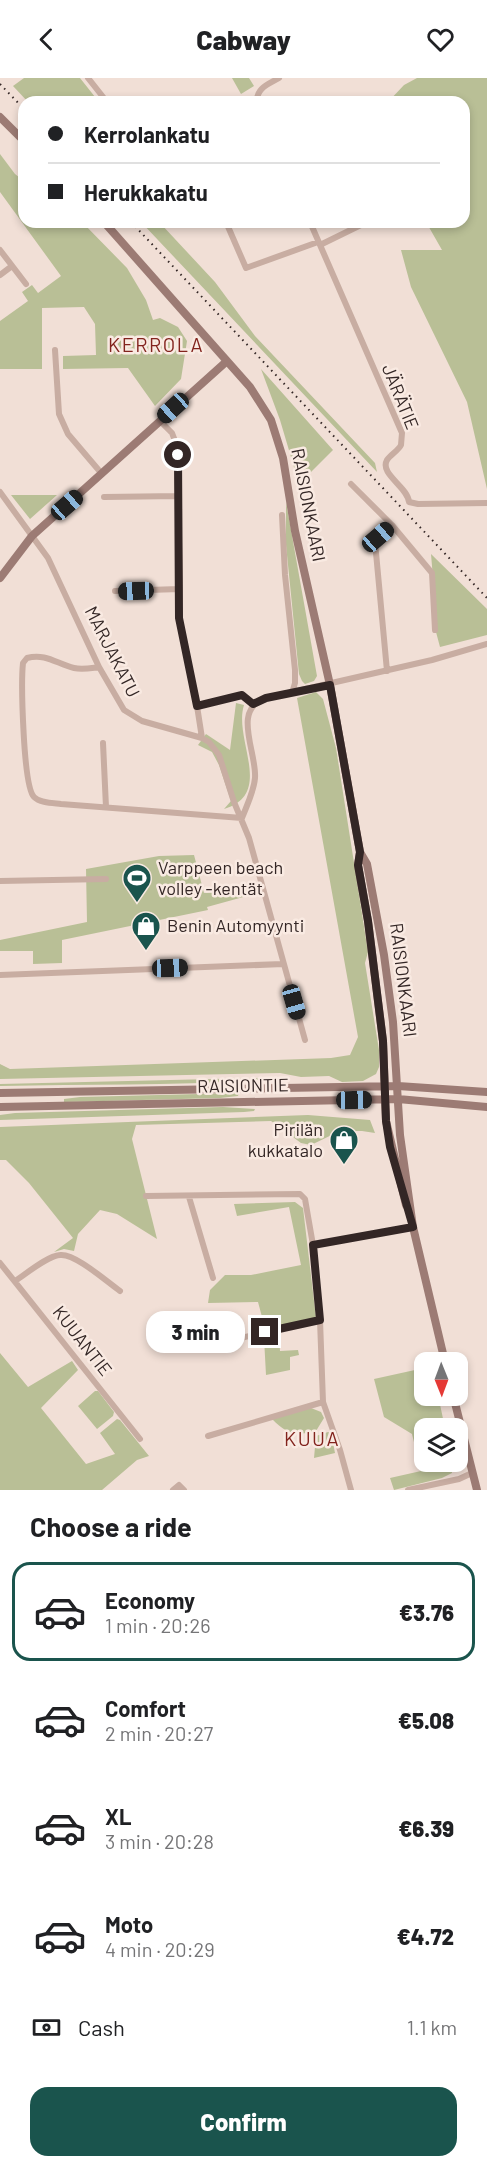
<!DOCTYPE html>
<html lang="en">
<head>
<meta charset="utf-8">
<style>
  body { margin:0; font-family:Barlow,sans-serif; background:#f2f2f2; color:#202124; height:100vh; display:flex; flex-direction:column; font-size:22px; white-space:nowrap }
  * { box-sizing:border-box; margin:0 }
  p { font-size:20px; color:#757577 }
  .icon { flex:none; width:33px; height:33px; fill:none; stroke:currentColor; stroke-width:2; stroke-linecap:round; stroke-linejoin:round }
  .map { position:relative; height:1412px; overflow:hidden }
  .drawer { display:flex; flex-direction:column; background:#fff; flex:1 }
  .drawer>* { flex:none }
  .banner { position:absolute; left:18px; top:18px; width:452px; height:132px; border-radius:18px; box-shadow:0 3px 9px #0003; display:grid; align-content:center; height:132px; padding:0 30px; background:#fff }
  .needle { width:39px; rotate:179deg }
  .buttons { position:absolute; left:414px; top:1274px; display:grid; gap:12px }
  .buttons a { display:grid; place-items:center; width:54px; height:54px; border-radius:12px; background:#fff; box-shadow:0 3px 9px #0003; font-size:30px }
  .end { position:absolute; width:27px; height:27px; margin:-14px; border:8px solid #332625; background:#fff; box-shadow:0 0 0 3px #fff }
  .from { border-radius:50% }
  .bubble { position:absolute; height:42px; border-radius:18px; background:#fff; box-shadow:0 3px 9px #0003; font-size:20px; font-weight:800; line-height:42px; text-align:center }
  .car { position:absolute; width:18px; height:36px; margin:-18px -9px; border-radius:8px; box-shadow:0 0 4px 2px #0007; background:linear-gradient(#222 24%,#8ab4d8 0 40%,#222 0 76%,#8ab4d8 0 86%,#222 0) }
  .banner b { display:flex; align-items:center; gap:21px; height:57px; font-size:22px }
  .banner b+b { border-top:2px solid #e0e0e0 }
  .banner i { width:15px; height:15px; background:#202124 }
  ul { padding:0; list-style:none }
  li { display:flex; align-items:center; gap:18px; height:99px; margin:0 12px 9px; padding:0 18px; border:3px solid transparent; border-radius:18px }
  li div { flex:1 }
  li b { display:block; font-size:22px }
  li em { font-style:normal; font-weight:800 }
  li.on { border-color:#1a544d }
  li>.icon { width:54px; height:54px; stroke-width:1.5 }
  h2 { padding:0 30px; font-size:27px; line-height:72px }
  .pay { display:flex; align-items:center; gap:15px; height:66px; padding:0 30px; font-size:22px }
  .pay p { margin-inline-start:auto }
  .action { display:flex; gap:12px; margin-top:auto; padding:12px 30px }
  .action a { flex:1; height:69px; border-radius:18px; background:#1a544d; color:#fff; font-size:24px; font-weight:800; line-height:69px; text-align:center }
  header { display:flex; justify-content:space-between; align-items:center; height:78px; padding:0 30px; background:#fff; font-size:27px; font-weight:800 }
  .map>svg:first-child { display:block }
</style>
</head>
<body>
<header><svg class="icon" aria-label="back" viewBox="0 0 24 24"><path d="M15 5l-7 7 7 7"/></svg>Cabway<svg class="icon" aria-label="heart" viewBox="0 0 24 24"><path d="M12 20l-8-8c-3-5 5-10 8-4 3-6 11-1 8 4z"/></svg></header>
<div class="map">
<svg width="487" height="1412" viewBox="0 0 487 1412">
  <rect width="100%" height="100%" fill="#f1dfd6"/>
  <!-- green -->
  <path fill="#b9bf96" d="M24,0H80L99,24H28L13,8Z
    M232,0H249L254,8L241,16Z
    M417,0H487V411L467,324L411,209L401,172H442L426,144H464V24H388L404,7Z
    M0,76L15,96L24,103V144H82L127,190L146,222L153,242L160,240L178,249L187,263L181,301L155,328L128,290L63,291V278L96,277L95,246L84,229L42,230V291H0V243L28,223L22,214L32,207L38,215L61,198L0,114Z
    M141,144H159L161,146L215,204L255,258L375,385L377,394Z
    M261,291L333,372L299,406L280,342Z
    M11,417H57L30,441Z
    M286,424L317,598L314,603L305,606L302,603L299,596L286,467Z
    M431,476L487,531V557L440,569L432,539L433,500Z
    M316,614L323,621L336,670L368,874L365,885L379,972V989L376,996L363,1003L342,1004L329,998L301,999L280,995L0,1001V986L10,991L331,980L350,977L358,959L297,620Z
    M236,625L244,627C233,661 275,716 224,731L231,723L219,687L212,674L198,667L206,656L230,672Z
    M194,777L204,815L256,808L258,815L207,829L208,832L62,862V885L33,886V873H0V862L87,844L86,791L159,778Z
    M260,1000V1002C173,1008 87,1006 0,1008V1006Z
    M239,1015L238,1018L220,1020L64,1024V1021L80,1019Z
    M223,1029L255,1031L254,1033L244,1034L0,1042V1037L15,1035Z
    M308,1037L370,1042L375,1055L362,1053H340L311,1067L301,1065L271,1043L136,1047L132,1061L157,1161L117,1136L100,1132L78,1156L74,1173L64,1171L54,1174L73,1160L29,1105L6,1082H0V1049Z
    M295,1124L303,1130L316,1240L265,1250L258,1224L208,1225L210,1212L225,1197H251L301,1187L289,1129L237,1138L234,1126Z
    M279,1257L280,1273L298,1272L299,1277L290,1279V1292L266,1297L264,1260Z
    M0,1275L28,1309L72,1283L78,1292L41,1330L86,1386L115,1376L100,1355L117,1341L120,1342L149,1378L137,1382L102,1412H0Z
    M424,1290V1317H438L445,1350H424V1383H451L452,1395L442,1400L394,1412L390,1400L421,1393L412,1356L384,1339L374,1301Z
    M95,1313H98L114,1334L113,1338L97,1351L78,1328Z
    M311,1330L321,1334L324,1340L316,1353C295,1358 288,1357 272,1341Z
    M328,1354L331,1355L335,1375L314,1380L316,1358Z"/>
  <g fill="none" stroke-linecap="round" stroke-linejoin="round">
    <!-- street -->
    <path stroke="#c8ada2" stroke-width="6" d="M88,0L107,24
      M257,24C256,10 269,6 279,0
      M226,144L246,190L318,164
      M310,144L402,355L401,367C398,373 391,376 387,382C379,396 408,409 409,424L418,426L487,425
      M320,167L367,144
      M0,172L26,206
      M0,197L12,188
      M55,272L59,336L68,356L102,396
      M160,343L172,355L177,368L180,511L179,540L197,628L202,660L209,664L219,677L234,724L249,760L305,962
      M351,406L392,447L432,495L435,552
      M0,414L48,480L99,589L124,632L142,643L202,660
      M104,419L179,418
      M282,437L285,497L295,592V605L292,615
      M115,513L180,511
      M99,589C91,590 83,592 74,590C57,586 46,575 27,580L23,585C21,604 23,708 34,719C40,725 52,725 61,726L242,740C247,727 254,713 255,700C257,674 231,631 266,620L432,582L487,566
      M387,593L375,464L392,447
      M197,628L242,617L253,626
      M103,665L106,729
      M0,803L106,801
      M0,897L283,886
      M146,1118L300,1116L305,1121L313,1167
      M189,1119L213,1200
      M0,1185L140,1361
      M15,1203C26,1196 47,1178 60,1177C75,1175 107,1204 120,1213
      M223,1264L320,1242
      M208,1358L323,1324
      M173,1412L179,1407L184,1412
      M351,1412L340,1372L323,1324L320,1242L313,1167L413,1149
      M408,1412L459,1401L472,1395"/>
    <!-- secondary -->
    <path stroke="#9c7b74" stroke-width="8" d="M0,39L24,63
      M104,144L250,309L271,342L283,380L295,453L330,607L360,774L367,786L384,877L393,944L400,1057L413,1149L445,1284
      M0,500L32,458L227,283
      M360,774L358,787L368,843L383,963L386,1043L406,1127
      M0,1015L398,1008L487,1014
      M0,1029L398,1021L487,1029
      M453,1317L477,1412"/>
    <!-- rail -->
    <path stroke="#332625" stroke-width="2" stroke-dasharray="1.5 4.5" stroke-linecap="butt" d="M0,6L24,31
      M131,144L487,520"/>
  </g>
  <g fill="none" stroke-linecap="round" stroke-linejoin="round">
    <!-- route -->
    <path stroke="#332625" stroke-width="8" d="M178,377L179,540L197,628L242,617L253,626L266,620L330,607L360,774L358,787L368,843L383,963L386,1043L390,1069L413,1149L313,1167L320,1242L265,1254"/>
  </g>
  <!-- icons -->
  <defs>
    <g id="stadium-pin" transform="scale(1.5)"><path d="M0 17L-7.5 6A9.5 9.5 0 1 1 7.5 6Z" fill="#1a544d" stroke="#f9eae2"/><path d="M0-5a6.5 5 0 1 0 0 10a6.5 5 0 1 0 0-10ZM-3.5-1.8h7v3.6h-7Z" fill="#fff"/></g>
    <g id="shop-pin" transform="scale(1.5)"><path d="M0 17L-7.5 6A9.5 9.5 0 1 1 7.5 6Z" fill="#1a544d" stroke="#f9eae2"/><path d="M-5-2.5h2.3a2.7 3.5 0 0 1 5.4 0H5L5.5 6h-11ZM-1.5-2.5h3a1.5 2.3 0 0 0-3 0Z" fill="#fff"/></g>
  </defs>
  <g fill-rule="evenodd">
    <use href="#stadium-pin" x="137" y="800"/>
    <use href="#shop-pin" x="146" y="848"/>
    <use href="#shop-pin" x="344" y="1062"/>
  </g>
  <g text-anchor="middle" stroke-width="5" stroke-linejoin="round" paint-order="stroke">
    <!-- street labels -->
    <g font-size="18" fill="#332625" stroke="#f9eae2">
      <text transform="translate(400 319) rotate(68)" y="6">JÄRÄTIE</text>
      <text transform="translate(308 427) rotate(79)" y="6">RAISIONKAARI</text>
      <text transform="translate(112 574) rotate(63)" y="6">MARJAKATU</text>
      <text transform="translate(403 902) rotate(83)" y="6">RAISIONKAARI</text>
      <text transform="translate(243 1008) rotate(-1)" y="6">RAISIONTIE</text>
      <text transform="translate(82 1263) rotate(52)" y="6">KUUANTIE</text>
    </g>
    <!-- poi labels -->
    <g font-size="18" fill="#332625" stroke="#f9eae2" text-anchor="start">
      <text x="158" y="796">Varppeen beach<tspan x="158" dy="21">volley -kentät</tspan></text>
      <text x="167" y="854">Benin Automyynti</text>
      <text x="323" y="1058" text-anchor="end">Pirilän<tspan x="323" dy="21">kukkatalo</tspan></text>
    </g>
    <!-- neighbourhood labels -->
    <g font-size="20" letter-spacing="1.5" fill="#82231d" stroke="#f9eae2">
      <text x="156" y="274">KERROLA</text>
      <text x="312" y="1368">KUUA</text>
    </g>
  </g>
</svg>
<div class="buttons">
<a><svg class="needle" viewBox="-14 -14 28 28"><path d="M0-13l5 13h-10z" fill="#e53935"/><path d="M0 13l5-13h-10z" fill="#757577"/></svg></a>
<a><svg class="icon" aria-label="layers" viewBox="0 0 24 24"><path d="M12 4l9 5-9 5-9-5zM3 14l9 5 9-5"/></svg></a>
</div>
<i class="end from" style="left:178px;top:377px"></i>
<i class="end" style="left:265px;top:1254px"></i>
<div class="bubble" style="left:146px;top:1233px;width:99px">3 min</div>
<i class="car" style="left:173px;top:330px;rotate:228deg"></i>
<i class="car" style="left:67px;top:427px;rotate:49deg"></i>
<i class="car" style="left:378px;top:459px;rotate:49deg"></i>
<i class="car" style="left:136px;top:513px;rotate:268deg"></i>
<i class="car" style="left:170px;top:890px;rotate:88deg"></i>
<i class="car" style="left:294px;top:924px;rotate:164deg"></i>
<i class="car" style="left:354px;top:1022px;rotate:89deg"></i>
<div class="banner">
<b><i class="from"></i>Kerrolankatu</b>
<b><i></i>Herukkakatu</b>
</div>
</div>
<section class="drawer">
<h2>Choose a ride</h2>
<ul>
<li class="on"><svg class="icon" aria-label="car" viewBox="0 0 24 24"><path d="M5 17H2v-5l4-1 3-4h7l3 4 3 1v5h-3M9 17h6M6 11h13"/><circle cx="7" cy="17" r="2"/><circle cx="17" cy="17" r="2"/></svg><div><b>Economy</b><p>1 min · 20:26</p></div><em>€3.76</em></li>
<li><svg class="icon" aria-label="car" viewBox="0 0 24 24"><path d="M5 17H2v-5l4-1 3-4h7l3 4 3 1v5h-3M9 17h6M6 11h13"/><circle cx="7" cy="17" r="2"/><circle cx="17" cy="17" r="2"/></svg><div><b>Comfort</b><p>2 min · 20:27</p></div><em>€5.08</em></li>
<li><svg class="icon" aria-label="car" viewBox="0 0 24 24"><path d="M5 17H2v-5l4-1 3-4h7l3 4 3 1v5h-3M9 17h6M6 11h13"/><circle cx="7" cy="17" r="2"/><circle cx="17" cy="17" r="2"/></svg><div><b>XL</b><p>3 min · 20:28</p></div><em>€6.39</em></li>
<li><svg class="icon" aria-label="car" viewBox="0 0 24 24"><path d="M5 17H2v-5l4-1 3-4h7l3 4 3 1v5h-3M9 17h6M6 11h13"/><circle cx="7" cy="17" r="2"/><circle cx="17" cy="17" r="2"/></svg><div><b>Moto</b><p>4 min · 20:29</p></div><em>€4.72</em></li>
</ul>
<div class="pay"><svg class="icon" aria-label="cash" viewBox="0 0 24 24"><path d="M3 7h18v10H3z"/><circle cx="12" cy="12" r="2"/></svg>Cash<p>1.1 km</p></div>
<div class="action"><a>Confirm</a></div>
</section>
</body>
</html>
